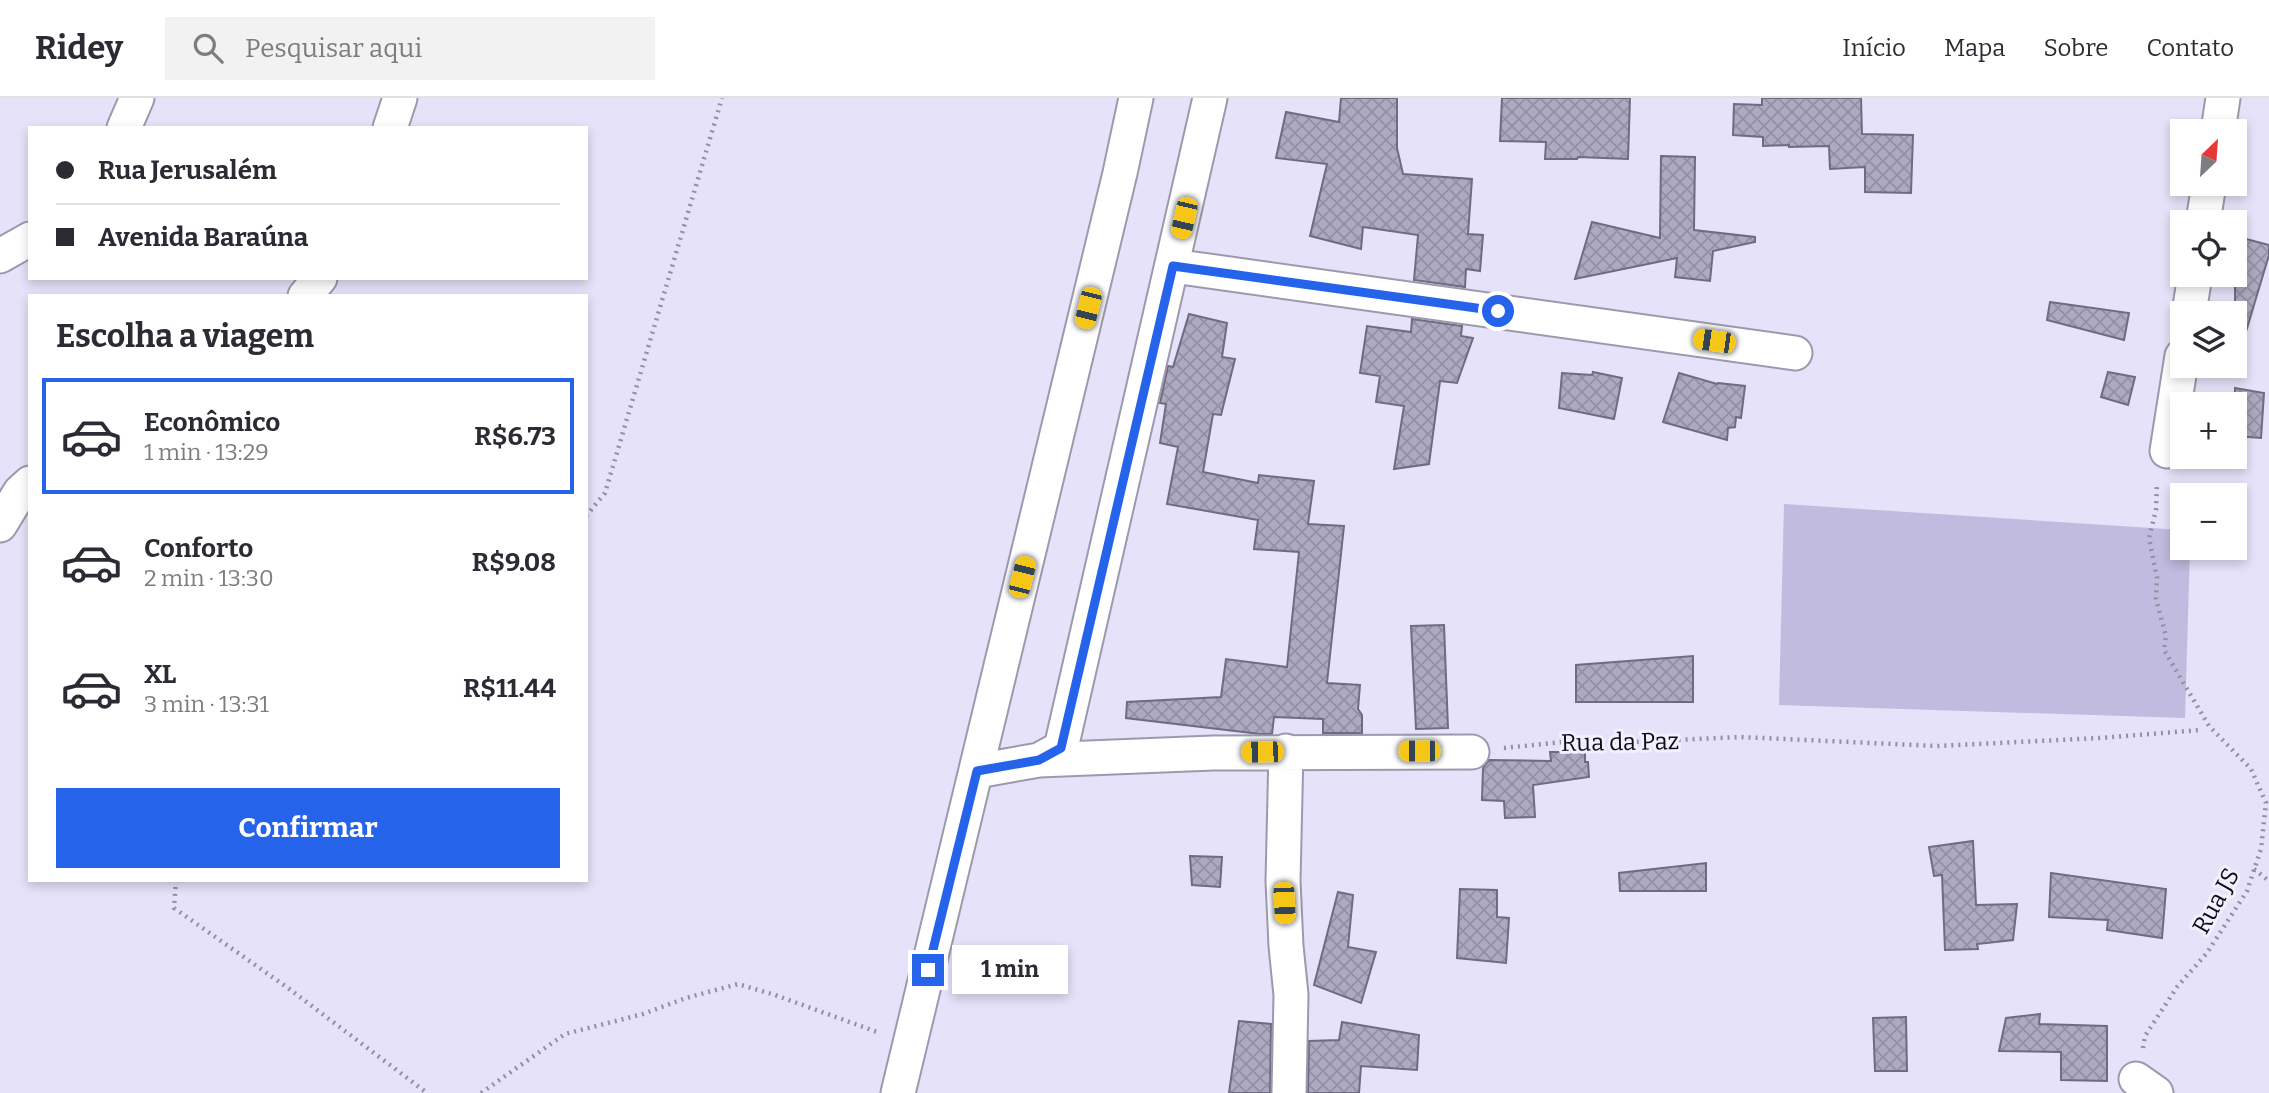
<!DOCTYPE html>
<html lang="pt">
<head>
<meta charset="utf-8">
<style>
  body { margin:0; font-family:Bitter,serif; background:#f2f2f3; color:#2b2b33; height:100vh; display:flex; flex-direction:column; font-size:26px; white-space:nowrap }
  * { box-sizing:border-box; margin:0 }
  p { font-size:23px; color:#7c7c81 }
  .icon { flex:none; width:38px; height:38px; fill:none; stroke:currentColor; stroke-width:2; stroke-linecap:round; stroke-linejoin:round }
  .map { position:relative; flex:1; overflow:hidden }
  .drawer { position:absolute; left:28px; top:196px; width:560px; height:588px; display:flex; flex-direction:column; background:#fff; border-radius:0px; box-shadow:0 4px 10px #0003 }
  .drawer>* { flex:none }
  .banner { position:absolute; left:28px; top:28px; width:560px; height:154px; border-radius:0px; box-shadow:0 4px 10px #0003; display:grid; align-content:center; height:154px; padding:0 28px; background:#fff }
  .needle { width:46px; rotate:25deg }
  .buttons { position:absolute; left:2170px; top:21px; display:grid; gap:14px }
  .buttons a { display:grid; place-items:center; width:77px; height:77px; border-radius:0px; background:#fff; box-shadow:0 4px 10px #0003; font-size:35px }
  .end { position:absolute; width:32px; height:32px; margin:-16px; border:9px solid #2563eb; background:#fff; box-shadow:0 0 0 4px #fff }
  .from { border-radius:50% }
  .bubble { position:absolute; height:49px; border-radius:0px; background:#fff; box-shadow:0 4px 10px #0003; font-size:23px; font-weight:700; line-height:49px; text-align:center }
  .car { position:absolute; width:21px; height:42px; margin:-21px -10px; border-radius:9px; box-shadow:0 0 5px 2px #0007; background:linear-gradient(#f5c518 24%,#345 0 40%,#f5c518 0 76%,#345 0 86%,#f5c518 0) }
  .banner b { display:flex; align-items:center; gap:24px; height:66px; font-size:26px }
  .banner b+b { border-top:2px solid #e1e1e2 }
  .banner i { width:18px; height:18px; background:#2b2b33 }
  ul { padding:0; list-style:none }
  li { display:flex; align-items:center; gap:21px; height:116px; margin:0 14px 10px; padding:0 14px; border:4px solid transparent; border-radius:0px }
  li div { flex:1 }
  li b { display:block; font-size:26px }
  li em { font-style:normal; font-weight:700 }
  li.selected { border-color:#2563eb }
  li>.icon { width:63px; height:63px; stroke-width:1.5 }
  h2 { padding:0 28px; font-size:32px; line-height:84px }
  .button { display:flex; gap:14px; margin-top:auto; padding:14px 28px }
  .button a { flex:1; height:80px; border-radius:0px; background:#2563eb; color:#fff; font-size:28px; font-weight:700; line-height:80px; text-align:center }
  header { display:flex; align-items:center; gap:42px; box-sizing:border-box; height:98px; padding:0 35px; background:#fff; border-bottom:2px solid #e1e1e2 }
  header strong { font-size:33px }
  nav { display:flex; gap:38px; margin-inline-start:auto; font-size:24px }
  .search { width:490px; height:63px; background:#f2f2f3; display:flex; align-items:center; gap:18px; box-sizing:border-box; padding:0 24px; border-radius:0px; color:#7c7c81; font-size:26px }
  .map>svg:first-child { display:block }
</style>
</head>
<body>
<header>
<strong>Ridey</strong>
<div class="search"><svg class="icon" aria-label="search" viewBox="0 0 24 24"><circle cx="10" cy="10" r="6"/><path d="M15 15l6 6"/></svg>Pesquisar aqui</div>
<nav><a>Início</a><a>Mapa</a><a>Sobre</a><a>Contato</a></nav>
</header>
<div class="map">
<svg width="2269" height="995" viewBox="0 0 2269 995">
  <defs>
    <pattern id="building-cross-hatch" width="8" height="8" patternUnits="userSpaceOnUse" patternTransform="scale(1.75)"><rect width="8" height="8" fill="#aca9c0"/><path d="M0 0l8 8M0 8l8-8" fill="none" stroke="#9390a4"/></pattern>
  </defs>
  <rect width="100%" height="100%" fill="#e5e2f9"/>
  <!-- grass -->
  <path fill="#c0bbdf" d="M1784,406L2182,432V450H2190L2185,620L1779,607Z"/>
  <!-- building -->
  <path fill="url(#building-cross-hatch)" stroke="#6f6c81" stroke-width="2" d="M1341,0H1397V50L1403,76L1472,81L1468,136L1483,137L1480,173L1466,171L1465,189L1414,182L1418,137L1363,129L1361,151L1310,138L1327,66L1276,60L1286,14L1339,24Z
    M1502,0H1630L1628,61L1578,59L1577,61H1545L1546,44L1500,43Z
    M1762,0H1861L1862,36L1913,37L1911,95L1865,94V69L1830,71L1829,48L1789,49V47L1763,48V39L1733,37L1734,6L1762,7Z
    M1661,58L1695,59L1694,132L1755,139V144L1713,153L1710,183L1675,179L1677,160L1575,181L1592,124L1660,140Z
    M2235,138L2269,147V157L2242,247L2235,246Z
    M2050,204L2129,215L2124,242L2047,222Z
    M1189,216L1227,225L1222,259L1235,261L1221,317L1213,316L1203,374L1258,385L1259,377L1314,383L1308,426L1344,428L1327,585L1360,587L1358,611L1362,617V635H1323V621L1274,619L1272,636H1260L1126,620L1127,604L1221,599L1226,561L1287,569L1299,454L1254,451L1258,422L1167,406L1178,349L1160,345L1166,306L1160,305L1168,268L1173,269Z
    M1412,221L1462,228L1461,238L1473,240L1457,285L1440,283L1429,366L1394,371L1404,308L1376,304L1380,278L1360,275L1367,228L1411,234Z
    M1593,274L1622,280L1614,321L1559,310L1562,275L1592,277Z
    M2108,274L2135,279L2128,307L2101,299Z
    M1679,275L1717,286L1718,285L1745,288L1741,320L1736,319L1735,329L1728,330L1727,342L1663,324Z
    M2235,290L2264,295L2261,340L2235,338Z
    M1444,527L1448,630L1416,631L1411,528Z
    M1693,558V604H1576V567Z
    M1550,654H1585V664H1588L1589,679L1533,687L1535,719L1505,720L1504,703L1482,702L1483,670L1489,662L1551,663Z
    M1973,743L1976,807L2017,806L2013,842L1977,846L1978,851L1945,852L1942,777L1934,778L1929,749Z
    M1190,758L1222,759L1220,789L1192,787Z
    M1706,765V793H1620L1619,775Z
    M2051,775L2166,791L2162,840L2107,832L2108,822L2049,819Z
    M1460,791L1497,792V819L1509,820L1506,865L1457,860Z
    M1338,794L1353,797L1348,849L1376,854L1361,905L1314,887Z
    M2040,916L2039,926L2107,928V983L2061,982V954L1999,953L2006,920Z
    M1906,919L1907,973H1875L1873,920Z
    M1239,923L1271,926L1270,995H1229Z
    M1342,924L1419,937L1417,972L1361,968L1359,995H1308L1309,943L1339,942Z"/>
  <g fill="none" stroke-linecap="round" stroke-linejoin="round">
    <!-- street casing -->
    <g stroke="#9c99af" stroke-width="37">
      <path id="street" d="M124,30L137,0
        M390,30L400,0
        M2218,33L2223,0
        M2203,124L2209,86
        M0,158L30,141
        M1173,168L1795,255
        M305,198L320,180
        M2189,215L2195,177
        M2167,353L2182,258
        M0,427L20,394L30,385
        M1286,653L1283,783L1286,848L1291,897L1289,995
        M1039,662L1213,655L1472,654
        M977,673L1039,662L1061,650L1210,0
        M2136,981L2156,995
        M898,995L1120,75L1136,0"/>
    </g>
    <!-- path -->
    <path stroke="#9290a1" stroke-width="4.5" stroke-dasharray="2 5" stroke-linecap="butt" d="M586,418L605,395L722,0
      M1504,650L1563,644L1609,645L1740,639L1937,648L2100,640L2200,632
      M2254,771L2269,783
      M176,782L174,810L288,890L427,995
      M2143,950L2145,938L2177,889L2207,855L2247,793L2261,751L2266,705L2251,671L2209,628L2164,552L2166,538L2156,501L2157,480L2149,440L2156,412L2157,385
      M481,995L565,936L643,916L686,900L738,886L775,897L880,935"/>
    <!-- street -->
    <use href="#street" stroke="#fff" stroke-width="33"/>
  </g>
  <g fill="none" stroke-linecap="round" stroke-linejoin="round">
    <!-- route -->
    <path stroke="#2563eb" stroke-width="9" d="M928,872L977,673L1039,662L1061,650L1173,168L1498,213"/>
  </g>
  <g text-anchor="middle" stroke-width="6" stroke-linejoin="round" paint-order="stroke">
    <!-- street labels -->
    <g font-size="24" fill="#0f0e16" stroke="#f2f0fe">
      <text transform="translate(1620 644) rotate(-1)" y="8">Rua da Paz</text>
      <text transform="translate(2216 803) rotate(-61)" y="8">Rua JS</text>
    </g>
  </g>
</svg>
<div class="buttons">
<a><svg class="needle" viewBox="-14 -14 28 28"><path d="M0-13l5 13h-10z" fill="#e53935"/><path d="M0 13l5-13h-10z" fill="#7c7c81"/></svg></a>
<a><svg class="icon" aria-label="locate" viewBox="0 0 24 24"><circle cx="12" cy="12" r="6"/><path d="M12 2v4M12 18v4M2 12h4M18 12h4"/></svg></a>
<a><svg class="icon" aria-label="layers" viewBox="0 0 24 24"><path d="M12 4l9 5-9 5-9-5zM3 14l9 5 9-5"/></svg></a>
<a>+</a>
<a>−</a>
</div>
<i class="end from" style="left:1498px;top:213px"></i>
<i class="end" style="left:928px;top:872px"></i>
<div class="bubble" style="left:952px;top:847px;width:116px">1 min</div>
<i class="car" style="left:1184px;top:120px;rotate:193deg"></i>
<i class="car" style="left:1088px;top:210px;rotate:194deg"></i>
<i class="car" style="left:1714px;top:243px;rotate:278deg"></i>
<i class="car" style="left:1022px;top:479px;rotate:14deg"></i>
<i class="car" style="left:1419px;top:653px;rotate:270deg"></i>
<i class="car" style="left:1262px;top:654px;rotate:269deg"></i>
<i class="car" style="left:1284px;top:805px;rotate:177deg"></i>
<div class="banner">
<b><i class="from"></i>Rua Jerusalém</b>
<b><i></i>Avenida Baraúna</b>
</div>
<section class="drawer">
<h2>Escolha a viagem</h2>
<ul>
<li class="selected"><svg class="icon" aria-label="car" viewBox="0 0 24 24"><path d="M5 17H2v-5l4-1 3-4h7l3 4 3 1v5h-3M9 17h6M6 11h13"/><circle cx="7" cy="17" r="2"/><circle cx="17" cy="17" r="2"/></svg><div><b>Econômico</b><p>1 min · 13:29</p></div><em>R$6.73</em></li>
<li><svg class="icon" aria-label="car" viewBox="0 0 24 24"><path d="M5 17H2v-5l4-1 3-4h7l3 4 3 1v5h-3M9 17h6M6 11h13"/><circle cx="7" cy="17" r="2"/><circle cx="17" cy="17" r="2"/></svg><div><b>Conforto</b><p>2 min · 13:30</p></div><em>R$9.08</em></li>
<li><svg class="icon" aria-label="car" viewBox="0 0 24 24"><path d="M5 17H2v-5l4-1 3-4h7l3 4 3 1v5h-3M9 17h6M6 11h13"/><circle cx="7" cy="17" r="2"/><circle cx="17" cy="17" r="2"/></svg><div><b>XL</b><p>3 min · 13:31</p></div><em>R$11.44</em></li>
</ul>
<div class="button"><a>Confirmar</a></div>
</section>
</div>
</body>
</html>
